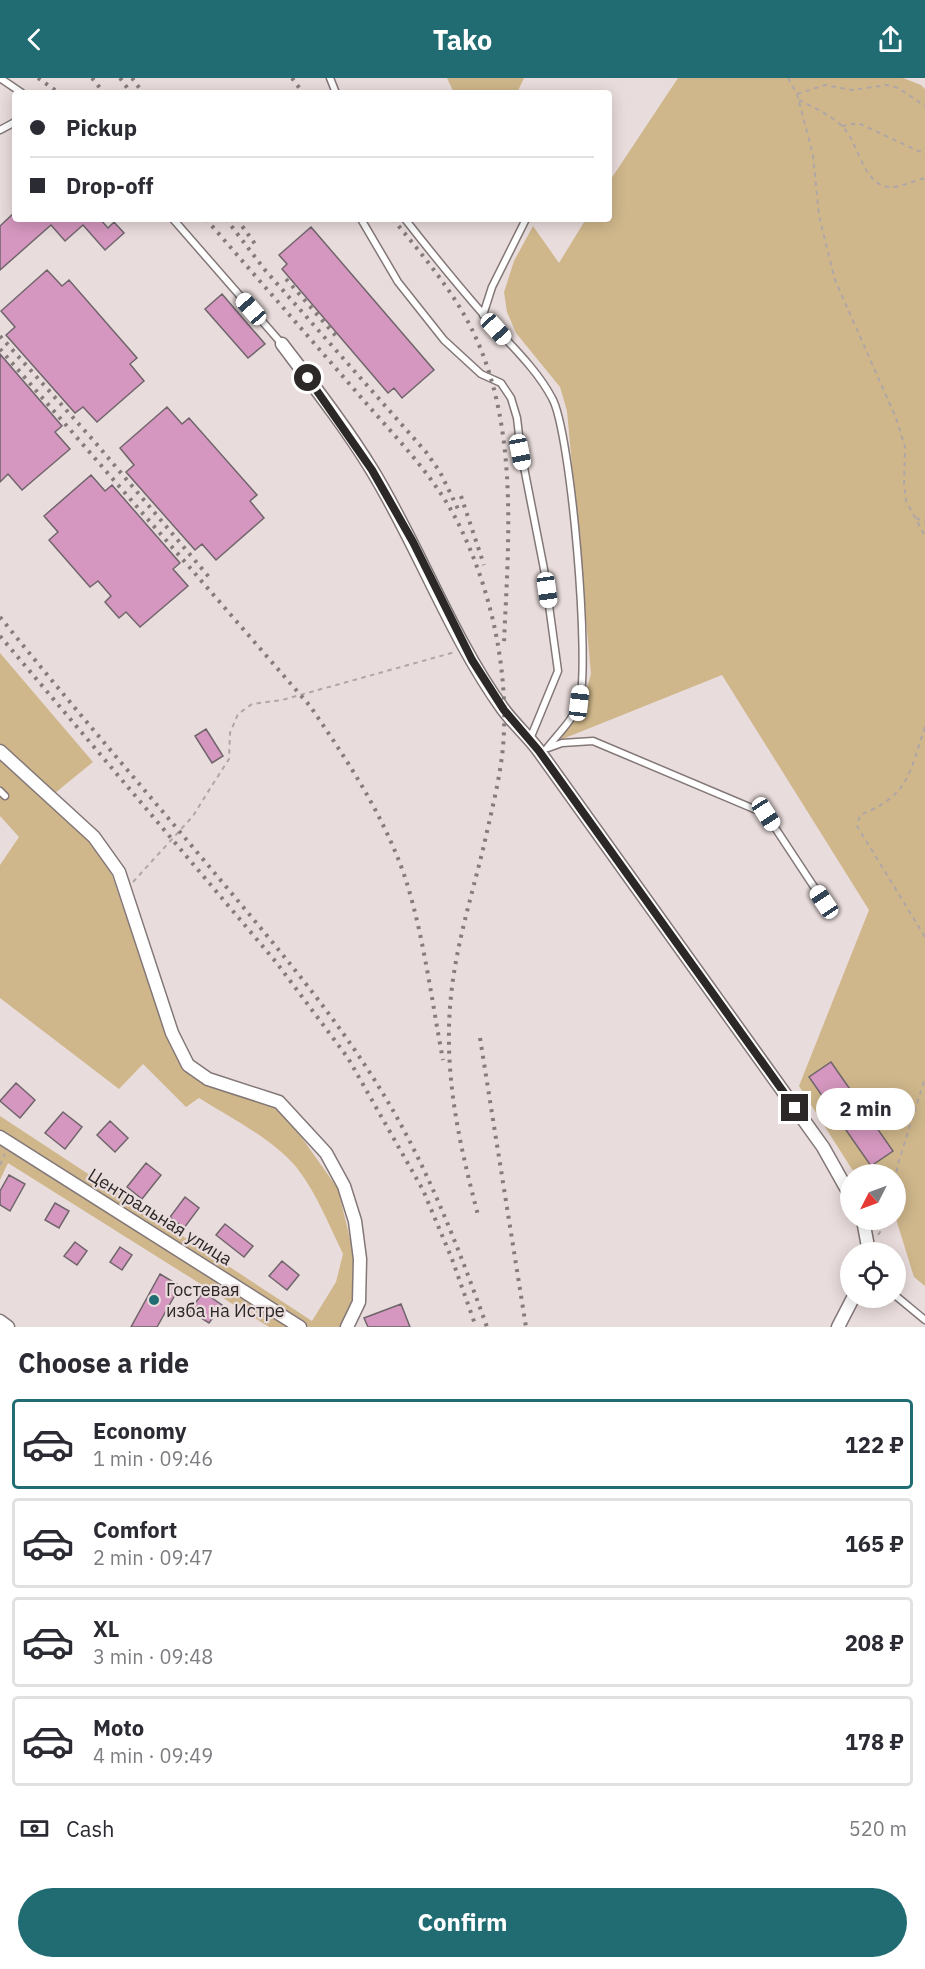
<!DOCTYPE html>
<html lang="en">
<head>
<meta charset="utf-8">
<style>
  body { margin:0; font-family:"IBM Plex Sans",sans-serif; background:#f2f2f3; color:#2b2b33; height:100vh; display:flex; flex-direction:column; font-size:22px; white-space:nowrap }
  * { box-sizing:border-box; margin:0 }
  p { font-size:20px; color:#7c7c81 }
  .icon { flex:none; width:33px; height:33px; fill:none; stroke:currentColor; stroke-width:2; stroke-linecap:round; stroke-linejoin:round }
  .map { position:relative; height:1249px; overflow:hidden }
  .drawer { display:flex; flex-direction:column; background:#fff; flex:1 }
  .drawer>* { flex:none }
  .top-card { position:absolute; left:12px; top:12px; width:600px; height:132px; border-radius:6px; box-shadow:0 3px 15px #0003; display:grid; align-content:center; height:132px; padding:0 18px; background:#fff }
  .needle { width:39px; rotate:228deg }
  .tools { position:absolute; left:840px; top:1086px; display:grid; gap:12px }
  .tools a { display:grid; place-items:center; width:66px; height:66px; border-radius:50%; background:#fff; box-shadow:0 3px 15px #0003; font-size:30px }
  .end { position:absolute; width:27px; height:27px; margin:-14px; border:8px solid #2d2828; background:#fff; box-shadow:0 0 0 3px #fff }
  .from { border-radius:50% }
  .bubble { position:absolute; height:42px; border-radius:21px; background:#fff; box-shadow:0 3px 15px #0003; font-size:20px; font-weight:700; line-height:42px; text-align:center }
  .car { position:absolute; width:18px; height:36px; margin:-18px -9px; border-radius:8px; box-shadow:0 0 4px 2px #0007; background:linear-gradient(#fff 24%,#345 0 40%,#fff 0 76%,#345 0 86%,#fff 0) }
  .top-card b { display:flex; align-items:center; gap:21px; height:57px; font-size:22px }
  .top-card b+b { border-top:2px solid #e1e1e2 }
  .top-card i { width:15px; height:15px; background:#2b2b33 }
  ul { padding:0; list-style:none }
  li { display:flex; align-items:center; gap:18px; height:90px; margin:0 12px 9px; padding:0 6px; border:3px solid #e1e1e2; border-radius:6px }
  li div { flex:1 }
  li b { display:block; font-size:22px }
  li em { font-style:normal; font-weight:700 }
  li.selected { border-color:#206c72 }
  li>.icon { width:54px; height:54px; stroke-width:1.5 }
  h2 { padding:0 18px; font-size:27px; line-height:72px }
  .pay { display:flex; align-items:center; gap:15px; height:66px; padding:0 18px; font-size:22px }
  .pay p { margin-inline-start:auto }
  .cta { display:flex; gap:12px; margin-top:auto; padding:12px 18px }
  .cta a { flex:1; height:69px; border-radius:36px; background:#206c72; color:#fff; font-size:24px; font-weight:700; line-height:69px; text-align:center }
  header { display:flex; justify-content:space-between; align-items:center; height:78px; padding:0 18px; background:#206c72; color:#fff; font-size:27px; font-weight:700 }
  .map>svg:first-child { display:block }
</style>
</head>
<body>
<header><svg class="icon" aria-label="back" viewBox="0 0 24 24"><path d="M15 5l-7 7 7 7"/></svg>Tako<svg class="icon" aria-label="share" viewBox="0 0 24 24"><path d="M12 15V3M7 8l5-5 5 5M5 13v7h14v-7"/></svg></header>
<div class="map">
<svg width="925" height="1249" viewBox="0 0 925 1249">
  <rect width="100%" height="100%" fill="#e9dcdc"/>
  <!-- green -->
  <path fill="#cfb78b" d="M447,0H524L517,15H454Z
    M678,0H903L921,7L925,11V1208L914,1199L896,1141V1096H855L799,1008L869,832L722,597L560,662L584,620L591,596L567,333L560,309L516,255L507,234L504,214L514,183L533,148L559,185L586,141H609V104Z
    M0,575L93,684L55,715L0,665Z
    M0,677L99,772L111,794L168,961L185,990L208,1007L283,1033L338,1111L355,1182V1222L341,1249H309L0,1052V1038L312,1243L336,1204L343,1176C329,1147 317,1116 297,1090C272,1060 232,1041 199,1020L186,1029L143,986L119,1011L0,920V787L19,759L0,738Z
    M0,1068L289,1249H269L8,1085L0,1102Z"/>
  <!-- building -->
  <path fill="#d597bf" stroke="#6f656b" stroke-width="1.5" d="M15,134V141H100L108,150L114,144L124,155L105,172L83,147L65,163L51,147L0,192V148Z
    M311,149L434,292L402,320L394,310L388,315L282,191L287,186L279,177Z
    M47,192L62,208L69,202L137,280L130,286L144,303L97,344L83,329L75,335L6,257L15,249L1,233Z
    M222,216L265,266L248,280L205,231Z
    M0,276L62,348L55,354L70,371L22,412L8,396L0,404Z
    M167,329L182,346L189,340L257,417L250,423L264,440L216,482L202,466L195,472L126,394L134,387L120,370Z
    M91,397L105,413L112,407L180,485L173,491L188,508L140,549L126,534L119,540L105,524L111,518L98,503L90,509L49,462L58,454L44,438Z
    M206,651L223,678L212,685L195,658Z
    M831,984L893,1073L871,1088L809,999Z
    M16,1005L35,1022L20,1040L0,1023Z
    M63,1034L82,1049L65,1071L45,1055Z
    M110,1043L128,1060L115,1074L97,1057Z
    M146,1085L161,1097L142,1121L127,1109Z
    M9,1097L25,1106L10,1133L0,1127V1113Z
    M185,1119L199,1130L184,1150L170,1139Z
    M55,1125L69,1133L59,1150L45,1142Z
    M225,1146L253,1168L244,1179L216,1157Z
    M75,1164L87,1173L77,1187L64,1178Z
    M120,1169L132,1177L122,1192L110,1184Z
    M282,1183L299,1197L287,1212L269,1198Z
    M160,1196L180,1208L157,1249H131Z
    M203,1214L222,1227L209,1245L190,1233Z
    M401,1226L410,1249H368L364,1240Z"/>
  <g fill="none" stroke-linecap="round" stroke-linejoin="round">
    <!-- service casing -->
    <g stroke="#837777" stroke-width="9">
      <path id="service" d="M0,0L22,15
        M330,0L336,15
        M0,52L15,44
        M173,141L282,266
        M361,141L398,204L444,262L481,296L501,305L511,320L517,340L521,374L544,491L558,593L530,661
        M405,141C430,173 456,205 483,236C506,263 535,288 552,320C571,353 591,590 579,625C573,642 558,656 547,670
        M483,237L492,209L526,141
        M548,670L562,665L593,663L766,736L824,824
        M0,713L5,718
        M896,1218L925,1242"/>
    </g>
    <!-- minor casing -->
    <g stroke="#837777" stroke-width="15">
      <path id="minor" d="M282,266C313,307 345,348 372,392C419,469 451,559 503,631C514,646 528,658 539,673L823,1069L850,1117
        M0,673L94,759L119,794L172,955L188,987L208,1001L279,1024L326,1075L344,1108L355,1143L360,1181L359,1224L347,1249
        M0,1059L300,1249
        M863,1142L869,1174
        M0,1243L8,1249
        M838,1249L853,1220"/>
    </g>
    <!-- path -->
    <path stroke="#b0a6a6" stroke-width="2" stroke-dasharray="4.5 4.5" stroke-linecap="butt" d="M788,0L797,16L813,77L819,138L835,202L896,340L905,369L904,406L906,423L925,458
      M797,16L825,7L852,12L887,7L898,10L925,28
      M799,22C813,29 832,38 843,49C859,65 862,106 889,109C899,110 915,102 925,100
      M842,48L858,45L925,76
      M916,440L925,444
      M925,649C909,695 910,717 860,737L857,748L925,859
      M133,804L193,738L211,709L229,681L230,655L238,636L252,626L282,622L455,574
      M0,1087L5,1076
      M896,1121L897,1089L925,1000
      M878,1157L888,1142"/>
    <!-- service -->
    <use href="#service" stroke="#fff" stroke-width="6"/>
    <!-- minor -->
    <use href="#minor" stroke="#fff" stroke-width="12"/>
    <!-- rail -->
    <path stroke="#857c7c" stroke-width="4" stroke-dasharray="3 6" stroke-linecap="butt" d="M38,0L59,15
      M92,0L104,15
      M120,0L131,15
      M132,0L143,15
      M292,0L303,15
      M206,141C257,200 308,258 359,317C396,360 438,401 462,453C493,519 509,596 503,669C500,701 491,735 484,767C472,817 456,867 451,918C443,994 459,1065 478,1137
      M226,141L265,192L426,374L440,394L458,431
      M237,141L258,170
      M393,141C415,168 438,195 457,225C521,325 509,451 504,564
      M286,201L336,258
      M0,258L94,363L209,499
      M0,271L310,628C343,676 375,724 397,778C421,835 431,920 443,982
      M461,418L484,487
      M0,539C74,631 152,720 228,811C286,880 345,950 391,1029C431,1098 460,1174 487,1249
      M0,558L276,884L348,980L423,1112L452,1181L476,1249
      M480,960L526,1249"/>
  </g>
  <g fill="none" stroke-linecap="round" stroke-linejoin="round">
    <!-- route -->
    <path stroke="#2d2828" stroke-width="8" d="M308,300L372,392L413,464L472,582L504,632L539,673L795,1030"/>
  </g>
  <!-- markers -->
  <circle fill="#206c72" stroke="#e9dcdc" stroke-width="2" cx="154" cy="1222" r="6"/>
  <g text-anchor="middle" stroke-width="4.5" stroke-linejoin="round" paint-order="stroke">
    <!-- street labels -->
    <g font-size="18" fill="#2d2828" stroke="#e9dcdc">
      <text transform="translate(160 1139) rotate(32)" y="6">Центральная улица</text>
    </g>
    <!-- poi labels -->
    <g font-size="18" fill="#2d2828" stroke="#e9dcdc" text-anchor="start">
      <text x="166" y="1218">Гостевая<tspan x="166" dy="21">изба на Истре</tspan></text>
    </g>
  </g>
</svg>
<div class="tools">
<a><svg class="needle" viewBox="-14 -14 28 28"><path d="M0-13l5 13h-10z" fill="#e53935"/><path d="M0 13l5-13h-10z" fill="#7c7c81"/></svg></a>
<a><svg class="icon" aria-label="locate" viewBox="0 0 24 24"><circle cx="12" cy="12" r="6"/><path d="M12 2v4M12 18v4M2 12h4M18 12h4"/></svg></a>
</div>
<i class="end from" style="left:308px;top:300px"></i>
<i class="end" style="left:795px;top:1030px"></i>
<div class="bubble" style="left:816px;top:1010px;width:99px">2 min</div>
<i class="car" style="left:251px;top:231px;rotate:319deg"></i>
<i class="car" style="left:496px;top:251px;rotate:138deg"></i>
<i class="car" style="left:520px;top:374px;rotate:169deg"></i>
<i class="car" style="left:547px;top:512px;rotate:172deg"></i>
<i class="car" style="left:579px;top:625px;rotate:7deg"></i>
<i class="car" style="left:766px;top:736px;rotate:147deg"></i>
<i class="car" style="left:824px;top:824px;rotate:326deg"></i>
<div class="top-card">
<b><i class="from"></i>Pickup</b>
<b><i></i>Drop-off</b>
</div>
</div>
<section class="drawer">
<h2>Choose a ride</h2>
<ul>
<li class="selected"><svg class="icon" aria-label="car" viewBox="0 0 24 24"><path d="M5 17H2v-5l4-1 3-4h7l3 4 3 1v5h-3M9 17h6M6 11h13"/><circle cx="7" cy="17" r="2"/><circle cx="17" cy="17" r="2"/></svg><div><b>Economy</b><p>1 min · 09:46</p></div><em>122 ₽</em></li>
<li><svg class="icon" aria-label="car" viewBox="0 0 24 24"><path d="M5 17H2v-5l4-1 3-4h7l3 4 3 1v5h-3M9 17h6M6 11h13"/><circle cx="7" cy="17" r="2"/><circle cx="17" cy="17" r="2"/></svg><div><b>Comfort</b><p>2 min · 09:47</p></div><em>165 ₽</em></li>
<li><svg class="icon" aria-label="car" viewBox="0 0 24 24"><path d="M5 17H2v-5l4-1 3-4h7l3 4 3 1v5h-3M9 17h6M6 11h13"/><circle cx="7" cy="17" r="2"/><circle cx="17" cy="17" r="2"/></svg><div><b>XL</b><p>3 min · 09:48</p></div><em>208 ₽</em></li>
<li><svg class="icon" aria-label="car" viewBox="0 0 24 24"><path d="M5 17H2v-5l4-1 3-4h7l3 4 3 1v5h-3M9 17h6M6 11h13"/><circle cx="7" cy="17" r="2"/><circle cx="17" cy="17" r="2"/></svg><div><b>Moto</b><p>4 min · 09:49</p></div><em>178 ₽</em></li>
</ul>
<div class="pay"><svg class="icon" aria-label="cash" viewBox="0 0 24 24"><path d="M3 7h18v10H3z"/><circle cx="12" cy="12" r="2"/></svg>Cash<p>520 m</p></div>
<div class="cta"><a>Confirm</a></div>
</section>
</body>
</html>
